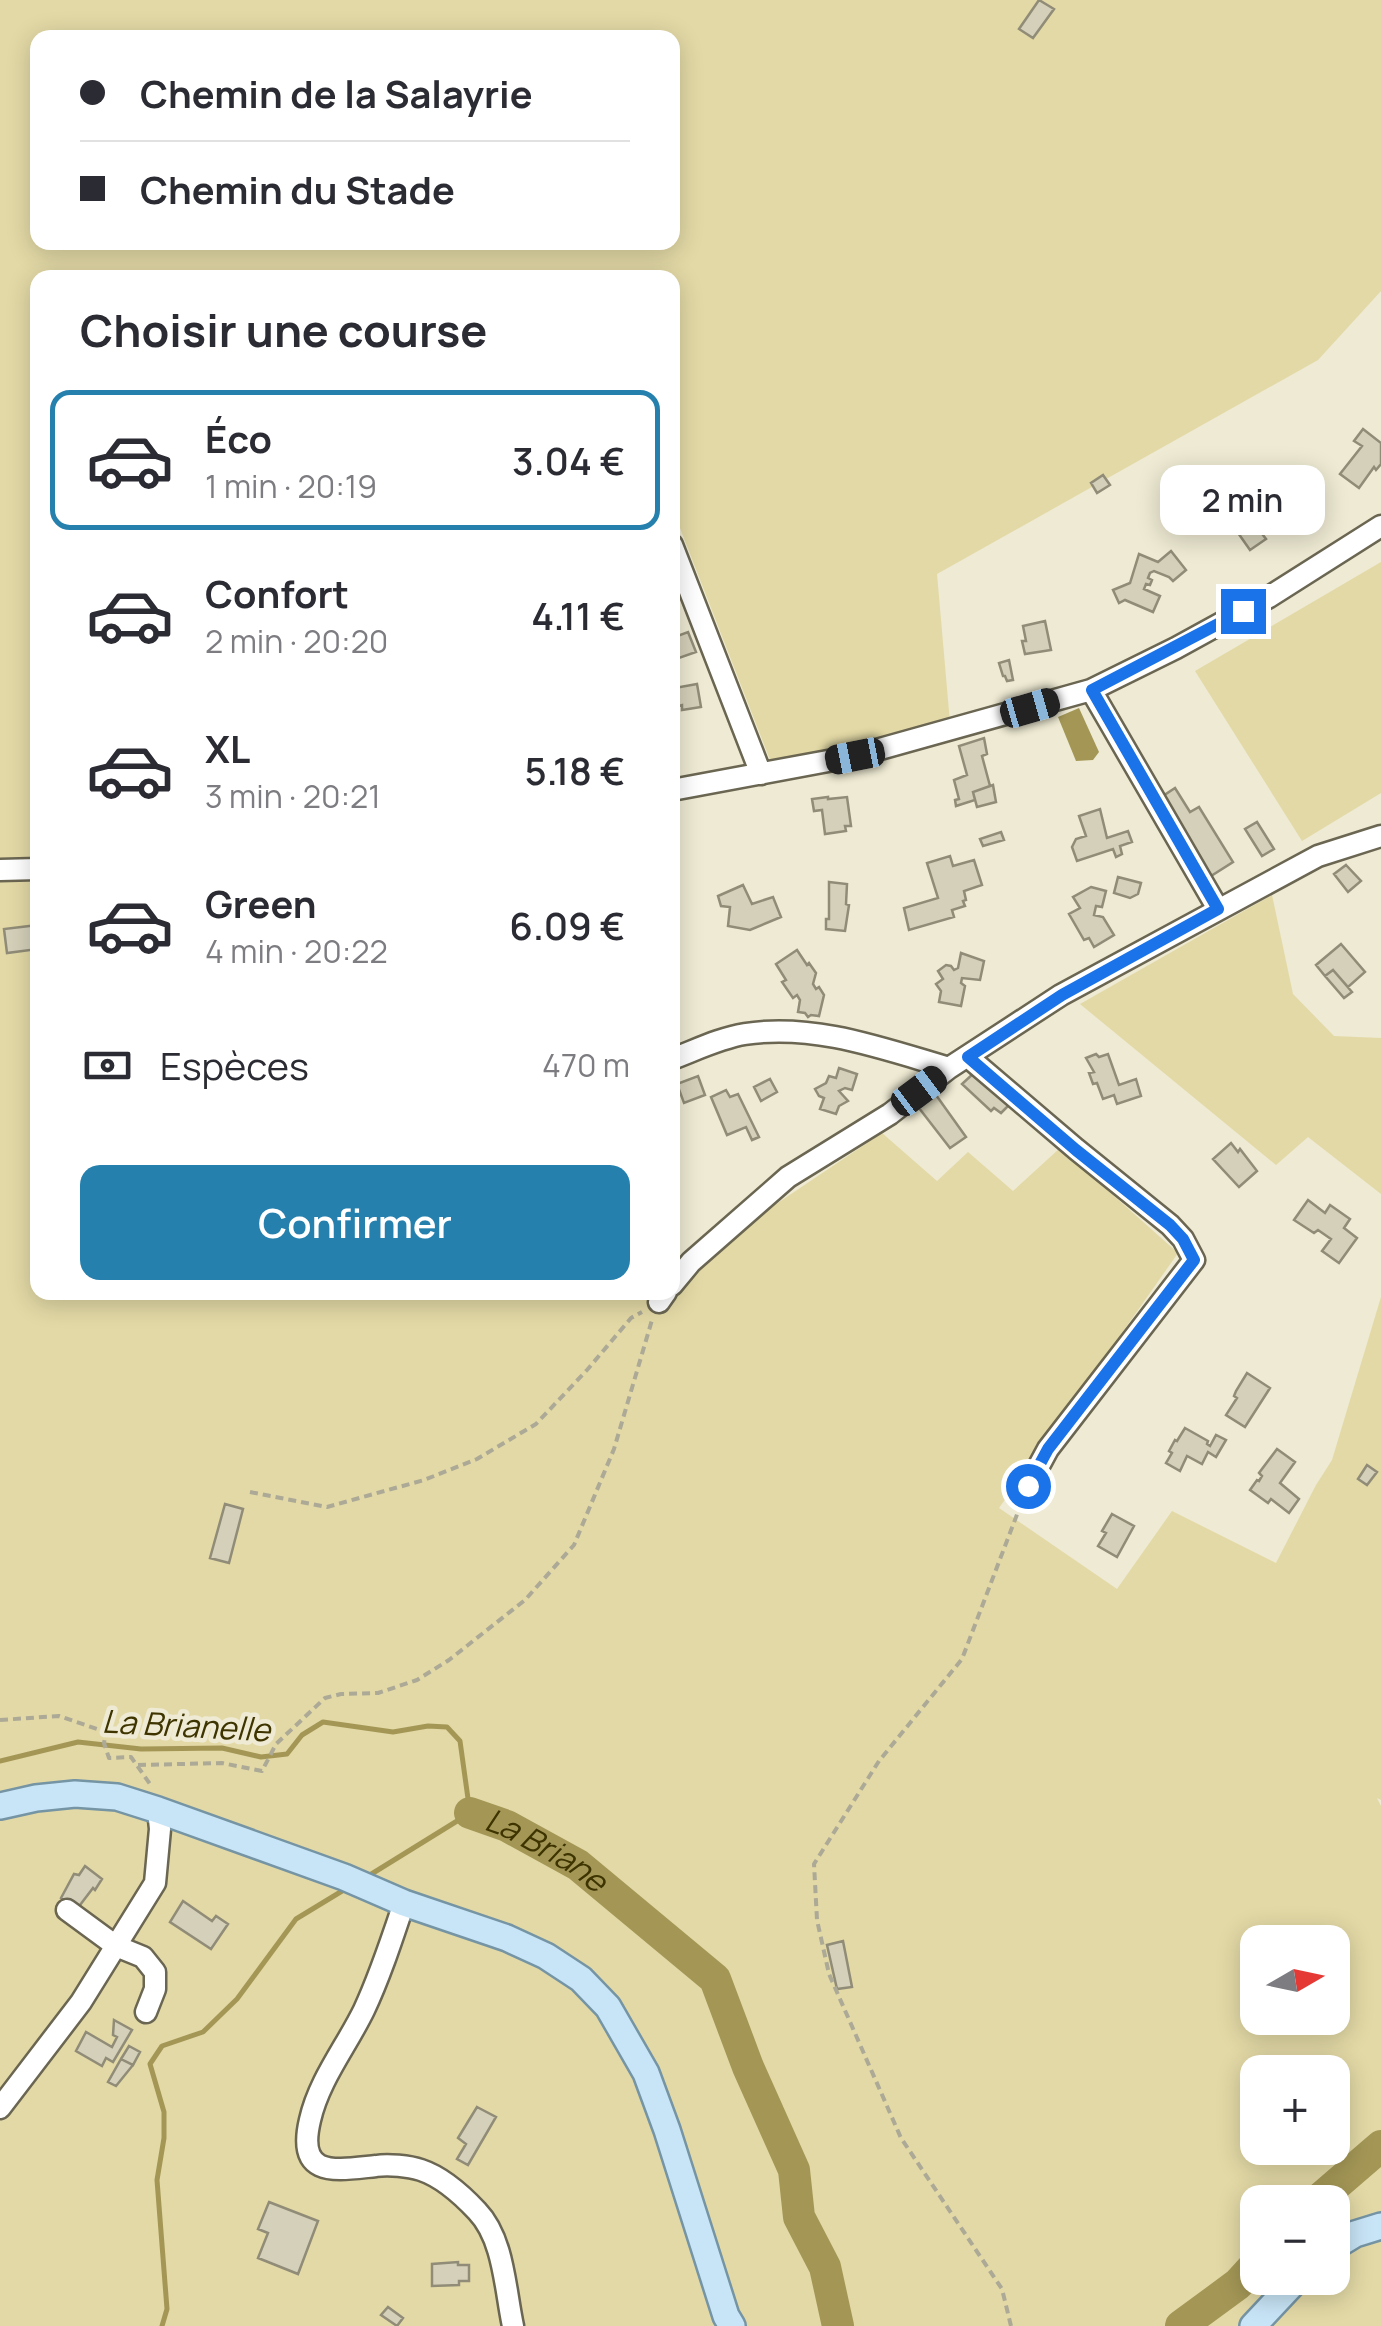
<!DOCTYPE html>
<html lang="fr">
<head>
<meta charset="utf-8">
<style>
  body { margin:0; font-family:Manrope,sans-serif; background:#f7f7f7; color:#2b2b33; height:100vh; display:flex; flex-direction:column; font-size:38px; white-space:nowrap }
  * { box-sizing:border-box; margin:0 }
  p { font-size:32px; color:#7c7c81 }
  .icon { flex:none; width:55px; height:55px; fill:none; stroke:currentColor; stroke-width:2; stroke-linecap:round; stroke-linejoin:round }
  .map { position:relative; flex:1; overflow:hidden }
  .drawer { position:absolute; left:30px; top:270px; width:650px; height:1030px; display:flex; flex-direction:column; background:#fff; border-radius:20px; box-shadow:0 5px 25px #0003 }
  .drawer>* { flex:none }
  .guide { position:absolute; left:30px; top:30px; width:650px; height:220px; border-radius:20px; box-shadow:0 5px 25px #0003; display:grid; align-content:center; height:220px; padding:0 50px; background:#fff }
  .needle { width:65px; rotate:81deg }
  .fabs { position:absolute; left:1240px; top:1925px; display:grid; gap:20px }
  .fabs a { display:grid; place-items:center; width:110px; height:110px; border-radius:20px; background:#fff; box-shadow:0 5px 25px #0003; font-size:50px }
  .end { position:absolute; width:45px; height:45px; margin:-22px; border:12px solid #1a73e8; background:#fff; box-shadow:0 0 0 5px #fff }
  .from { border-radius:50% }
  .bubble { position:absolute; height:70px; border-radius:20px; background:#fff; box-shadow:0 5px 25px #0003; font-size:32px; font-weight:600; line-height:70px; text-align:center }
  .car { position:absolute; width:30px; height:60px; margin:-30px -15px; border-radius:12px; box-shadow:0 0 8px 2px #0007; background:linear-gradient(#222 24%,#8ab4d8 0 40%,#222 0 76%,#8ab4d8 0 86%,#222 0) }
  .guide b { display:flex; align-items:center; gap:35px; height:95px; font-size:38px }
  .guide b+b { border-top:2px solid #e1e1e2 }
  .guide i { width:25px; height:25px; background:#2b2b33 }
  ul { padding:0; list-style:none }
  li { display:flex; align-items:center; gap:30px; height:140px; margin:0 20px 15px; padding:0 30px; border:5px solid transparent; border-radius:20px }
  li div { flex:1 }
  li b { display:block; font-size:38px }
  li em { font-style:normal; font-weight:600 }
  li.selected { border-color:#2580ae }
  li>.icon { width:90px; height:90px; stroke-width:1.5 }
  h2 { padding:0 50px; font-size:45px; line-height:120px }
  .pay { display:flex; align-items:center; gap:25px; height:110px; padding:0 50px; font-size:38px }
  .pay p { margin-inline-start:auto }
  .button { display:flex; gap:20px; margin-top:auto; padding:20px 50px }
  .button a { flex:1; height:115px; border-radius:20px; background:#2580ae; color:#fff; font-size:40px; font-weight:600; line-height:115px; text-align:center }
  .map>svg:first-child { display:block }
</style>
</head>
<body>
<div class="map">
<svg width="1381" height="2326" viewBox="0 0 1381 2326">
  <rect width="100%" height="100%" fill="#eeead3"/>
  <!-- green -->
  <path fill="#e3d9a6" fill-rule="evenodd" d="M0,0H1381V291L1318,360L937,574L950,723L772,765L673,510L672,278H38V1292H672L673,1273L882,1133L937,1181L968,1152L1013,1191L1060,1148L1178,1253L999,1508L1117,1589L1172,1511L1276,1563L1316,1485L1332,1460L1381,1297V1800L1377,1798L1381,1806V2326H0ZM38,38H672V242H38ZM1258,1942H1332V2018H1258ZM1258,2072H1332V2148H1258ZM1258,2202H1332V2278H1258Z
    M1381,562V793L1302,841L1195,671Z
    M1272,895L1293,994L1334,1036L1381,1038V1194L1308,1137L1276,1165L1080,1004Z"/>
  <!-- water -->
  <path fill="#a49756" d="M1079,708L1099,752L1093,760L1076,761L1058,717Z"/>
  <g fill="none" stroke-linecap="round" stroke-linejoin="round">
    <!-- stream -->
    <path stroke="#a49756" stroke-width="5" d="M0,1761L78,1742L141,1749L222,1748L261,1757L287,1754L302,1735L323,1722L393,1732L428,1726L447,1727L460,1741L470,1813L365,1878
      M162,2326L167,2309L157,2180L164,2138V2112L150,2064L162,2046L203,2032L237,1999L296,1919L347,1888"/>
    <!-- river -->
    <g stroke="#a49756" stroke-width="32">
      <path id="s1" d="M470,1813L507,1826L578,1865L715,1979L748,2067L794,2170L799,2217L825,2267L838,2326"/>
      <path d="M1316,2202L1381,2146"/>
      <path d="M1181,2326L1238,2284L1258,2262"/>
    </g>
  </g>
  <!-- building -->
  <path fill="#d4d0b9" stroke="#908c77" stroke-width="2.5" d="M1039,0L1054,9L1033,38L1019,29Z
    M1363,429L1381,443V464L1376,470L1374,467L1359,488L1340,474L1362,446L1354,441Z
    M1103,475L1110,485L1097,493L1091,483Z
    M1270,502L1284,521L1271,531L1267,526L1260,531L1266,539L1250,550L1236,530L1259,514L1257,510Z
    M1171,551L1186,570L1173,581L1169,577L1154,571L1150,573L1148,578L1152,580L1150,585L1146,584L1144,589L1160,596L1153,612L1125,600L1119,603L1113,590L1130,583L1139,554L1158,562Z
    M1045,621L1051,650L1025,654L1022,641H1026L1023,626Z
    M688,632L696,652L679,658L672,638Z
    M1009,660L1013,680L1007,681L1005,676H1003L999,663Z
    M697,684L701,707L682,710V705L674,707L673,709L676,711L672,715V687L675,688Z
    M984,738L987,754L982,756L990,786L973,792L975,800L956,806L955,800L959,799L954,780L967,775L959,746Z
    M993,785L996,802L977,807L973,792Z
    M1175,788L1190,812L1199,807L1233,862L1211,876L1163,796Z
    M828,797V799L847,797L851,826H845L846,831L825,834L822,810L814,811L812,799Z
    M1100,809L1107,838L1128,831L1132,842L1120,846L1122,854L1116,857L1113,849L1077,861L1072,847L1076,839L1086,836L1079,816Z
    M1257,822L1274,849L1262,856L1245,829Z
    M1001,832L1004,840L983,846L980,839Z
    M950,856L953,866L974,860L982,885L964,891L966,900L963,901L965,906L952,910L954,917L909,930L904,908L938,898L927,863Z
    M1346,865L1361,881L1348,892L1334,874Z
    M1118,877L1141,883L1138,894L1130,898L1114,893Z
    M829,882L847,884L846,904L849,905L845,931L826,929V919H829Z
    M743,885L752,904L773,897L781,917L750,930L728,926L730,907L721,906L718,896Z
    M1091,887L1106,891L1102,907L1096,906L1094,915L1103,917L1114,935L1094,947L1089,938L1084,940L1069,914L1080,908L1073,897Z
    M38,925V949L7,953L4,929Z
    M1341,944L1365,972L1348,987L1333,970L1325,976L1316,965Z
    M797,950L807,965L809,963L816,973L813,984L816,989L819,987L824,995L819,1016L811,1015L808,1017L805,1013L798,1012L800,1000L797,995L793,998L782,982L786,980L776,964Z
    M961,953L984,961L980,980L962,978L961,983L965,986L961,1006L939,1002L941,991L936,984L943,979L938,971L946,965L951,966L954,970L958,968Z
    M1333,970L1352,992L1344,998L1325,976Z
    M1096,1054L1099,1057L1108,1054L1119,1085L1136,1079L1141,1096L1117,1104L1114,1095L1103,1099L1097,1083L1093,1084L1089,1073L1094,1072L1086,1058Z
    M839,1068L857,1074L852,1090L845,1088L839,1091L848,1101L839,1106L836,1114L820,1109L824,1098L819,1096L815,1089L826,1083L829,1076L836,1078Z
    M975,1072L1010,1104L1001,1113L994,1108L991,1111L962,1084Z
    M698,1076L705,1095L684,1103L677,1084Z
    M770,1079L777,1092L761,1101L754,1087Z
    M726,1090L730,1097L738,1094L759,1137L752,1140L746,1127L727,1135L711,1097Z
    M936,1095L966,1137L950,1148L919,1108Z
    M1231,1143L1238,1152L1240,1149L1257,1171L1239,1187L1213,1159Z
    M1308,1200L1325,1213L1330,1205L1350,1219L1344,1228L1357,1238L1339,1263L1322,1251L1331,1239L1318,1230L1314,1233L1294,1220Z
    M1247,1373L1270,1388L1245,1427L1226,1415L1237,1398L1234,1396L1236,1391Z
    M1185,1428L1208,1441L1207,1444L1210,1446L1216,1435L1226,1440L1216,1457L1208,1452L1202,1464L1187,1456L1180,1471L1166,1463L1172,1453L1169,1451L1175,1440L1177,1441Z
    M1277,1449L1295,1462L1280,1483L1299,1499L1289,1513L1271,1499L1268,1503L1250,1490L1257,1480L1259,1481L1262,1476L1259,1473Z
    M1367,1465L1377,1472L1367,1485L1358,1479Z
    M225,1504L243,1509L229,1563L210,1558Z
    M1112,1514L1134,1526L1117,1557L1098,1546L1106,1533L1102,1531Z
    M85,1866L102,1879L95,1890L93,1888L77,1909L61,1898L74,1874L79,1875Z
    M183,1901L212,1921L216,1916L228,1924L211,1949L170,1922Z
    M843,1941L852,1987L837,1989L827,1945Z
    M114,2020L132,2030L113,2062L106,2058L102,2066L76,2051L86,2032L112,2047L117,2037L113,2035Z
    M129,2046L140,2052L133,2065L121,2059Z
    M121,2059L133,2065L116,2086L108,2082Z
    M477,2107L496,2117L468,2165L457,2159L466,2144L458,2138Z
    M269,2202L318,2221L298,2274L258,2258L268,2233L258,2229Z
    M458,2262V2265H469V2281H459V2285L432,2286V2264Z
    M388,2307L403,2318L397,2326L381,2315Z"/>
  <g fill="none" stroke-linecap="round" stroke-linejoin="round">
    <!-- minor casing -->
    <g stroke="#6a6652" stroke-width="25">
      <path id="minor" d="M672,545L761,774
        M1091,690L1218,909
        M672,790L855,756L1091,690L1176,648L1269,597L1381,526
        M0,870L38,869
        M968,1057L1076,1149L1170,1225L1183,1239L1194,1260L1048,1449L1028,1486
        M672,1059C696,1050 720,1038 745,1034C814,1023 884,1049 949,1068
        M672,1285L691,1262L788,1177L890,1114L949,1068L1061,995L1318,856L1381,836
        M659,1302L666,1292
        M404,1903C392,1939 380,1976 364,2010C346,2047 319,2080 310,2120C296,2179 336,2170 376,2166C388,2164 409,2166 421,2170C442,2177 462,2195 477,2211C504,2239 505,2289 513,2326
        M67,1910L116,1946L143,1957L155,1972V1989L146,2012
        M0,2108L81,2002L155,1883L160,1829L158,1810"/>
    </g>
    <!-- major casing -->
    <g stroke="#7594a4" stroke-width="30">
      <path id="major" d="M0,1806L36,1798L75,1794L117,1797L158,1810L344,1877L404,1903L507,1938L546,1956L581,1979L608,2007L646,2073L667,2130L726,2316L732,2326
        M1332,2248L1355,2234L1381,2226
        M1253,2326L1298,2278"/>
    </g>
    <!-- path -->
    <path stroke="#aca996" stroke-width="4" stroke-dasharray="8 5" stroke-linecap="butt" d="M250,1492L327,1507L424,1480L477,1459L536,1424L587,1370L631,1318L642,1312
      M0,1720L59,1716L106,1732L104,1743L109,1758L131,1757L150,1784
      M138,1765L222,1763L262,1771L276,1744L325,1698L341,1694L378,1693L417,1680L449,1660L525,1600L574,1545L614,1449L652,1320
      M1011,2326L1002,2289L901,2138L829,1974L817,1920L814,1864L879,1761L962,1659L1021,1504"/>
    <!-- minor -->
    <use href="#minor" stroke="#fff" stroke-width="20"/>
    <!-- major -->
    <use href="#major" stroke="#c8e5f7" stroke-width="25"/>
  </g>
  <g fill="none" stroke-linecap="round" stroke-linejoin="round">
    <!-- route -->
    <path stroke="#1a73e8" stroke-width="12" d="M1028,1486L1048,1449L1194,1260L1183,1239L1170,1225L1076,1150L968,1057L1062,995L1218,909L1092,690L1243,611"/>
  </g>
  <g text-anchor="middle" stroke-width="9" stroke-linejoin="round" paint-order="stroke">
    <!-- water labels -->
    <g font-size="32" font-style="italic" fill="#3e3400" stroke="#eeead3">
      <text transform="translate(186 1726) rotate(3)" y="11">La Brianelle</text>
      <text dy="11" stroke="none"><textPath href="#s1" startOffset="85">La Briane</textPath></text>
    </g>
  </g>
</svg>
<div class="fabs">
<a><svg class="needle" viewBox="-14 -14 28 28"><path d="M0-13l5 13h-10z" fill="#e53935"/><path d="M0 13l5-13h-10z" fill="#7c7c81"/></svg></a>
<a>+</a>
<a>−</a>
</div>
<i class="end from" style="left:1028px;top:1486px"></i>
<i class="end" style="left:1243px;top:611px"></i>
<div class="bubble" style="left:1160px;top:465px;width:165px">2 min</div>
<i class="car" style="left:1030px;top:708px;rotate:74deg"></i>
<i class="car" style="left:855px;top:756px;rotate:259deg"></i>
<i class="car" style="left:919px;top:1091px;rotate:53deg"></i>
<div class="guide">
<b><i class="from"></i>Chemin de la Salayrie</b>
<b><i></i>Chemin du Stade</b>
</div>
<section class="drawer">
<h2>Choisir une course</h2>
<ul>
<li class="selected"><svg class="icon" aria-label="car" viewBox="0 0 24 24"><path d="M5 17H2v-5l4-1 3-4h7l3 4 3 1v5h-3M9 17h6M6 11h13"/><circle cx="7" cy="17" r="2"/><circle cx="17" cy="17" r="2"/></svg><div><b>Éco</b><p>1 min · 20:19</p></div><em>3.04 €</em></li>
<li><svg class="icon" aria-label="car" viewBox="0 0 24 24"><path d="M5 17H2v-5l4-1 3-4h7l3 4 3 1v5h-3M9 17h6M6 11h13"/><circle cx="7" cy="17" r="2"/><circle cx="17" cy="17" r="2"/></svg><div><b>Confort</b><p>2 min · 20:20</p></div><em>4.11 €</em></li>
<li><svg class="icon" aria-label="car" viewBox="0 0 24 24"><path d="M5 17H2v-5l4-1 3-4h7l3 4 3 1v5h-3M9 17h6M6 11h13"/><circle cx="7" cy="17" r="2"/><circle cx="17" cy="17" r="2"/></svg><div><b>XL</b><p>3 min · 20:21</p></div><em>5.18 €</em></li>
<li><svg class="icon" aria-label="car" viewBox="0 0 24 24"><path d="M5 17H2v-5l4-1 3-4h7l3 4 3 1v5h-3M9 17h6M6 11h13"/><circle cx="7" cy="17" r="2"/><circle cx="17" cy="17" r="2"/></svg><div><b>Green</b><p>4 min · 20:22</p></div><em>6.09 €</em></li>
</ul>
<div class="pay"><svg class="icon" aria-label="cash" viewBox="0 0 24 24"><path d="M3 7h18v10H3z"/><circle cx="12" cy="12" r="2"/></svg>Espèces<p>470 m</p></div>
<div class="button"><a>Confirmer</a></div>
</section>
</div>
</body>
</html>
